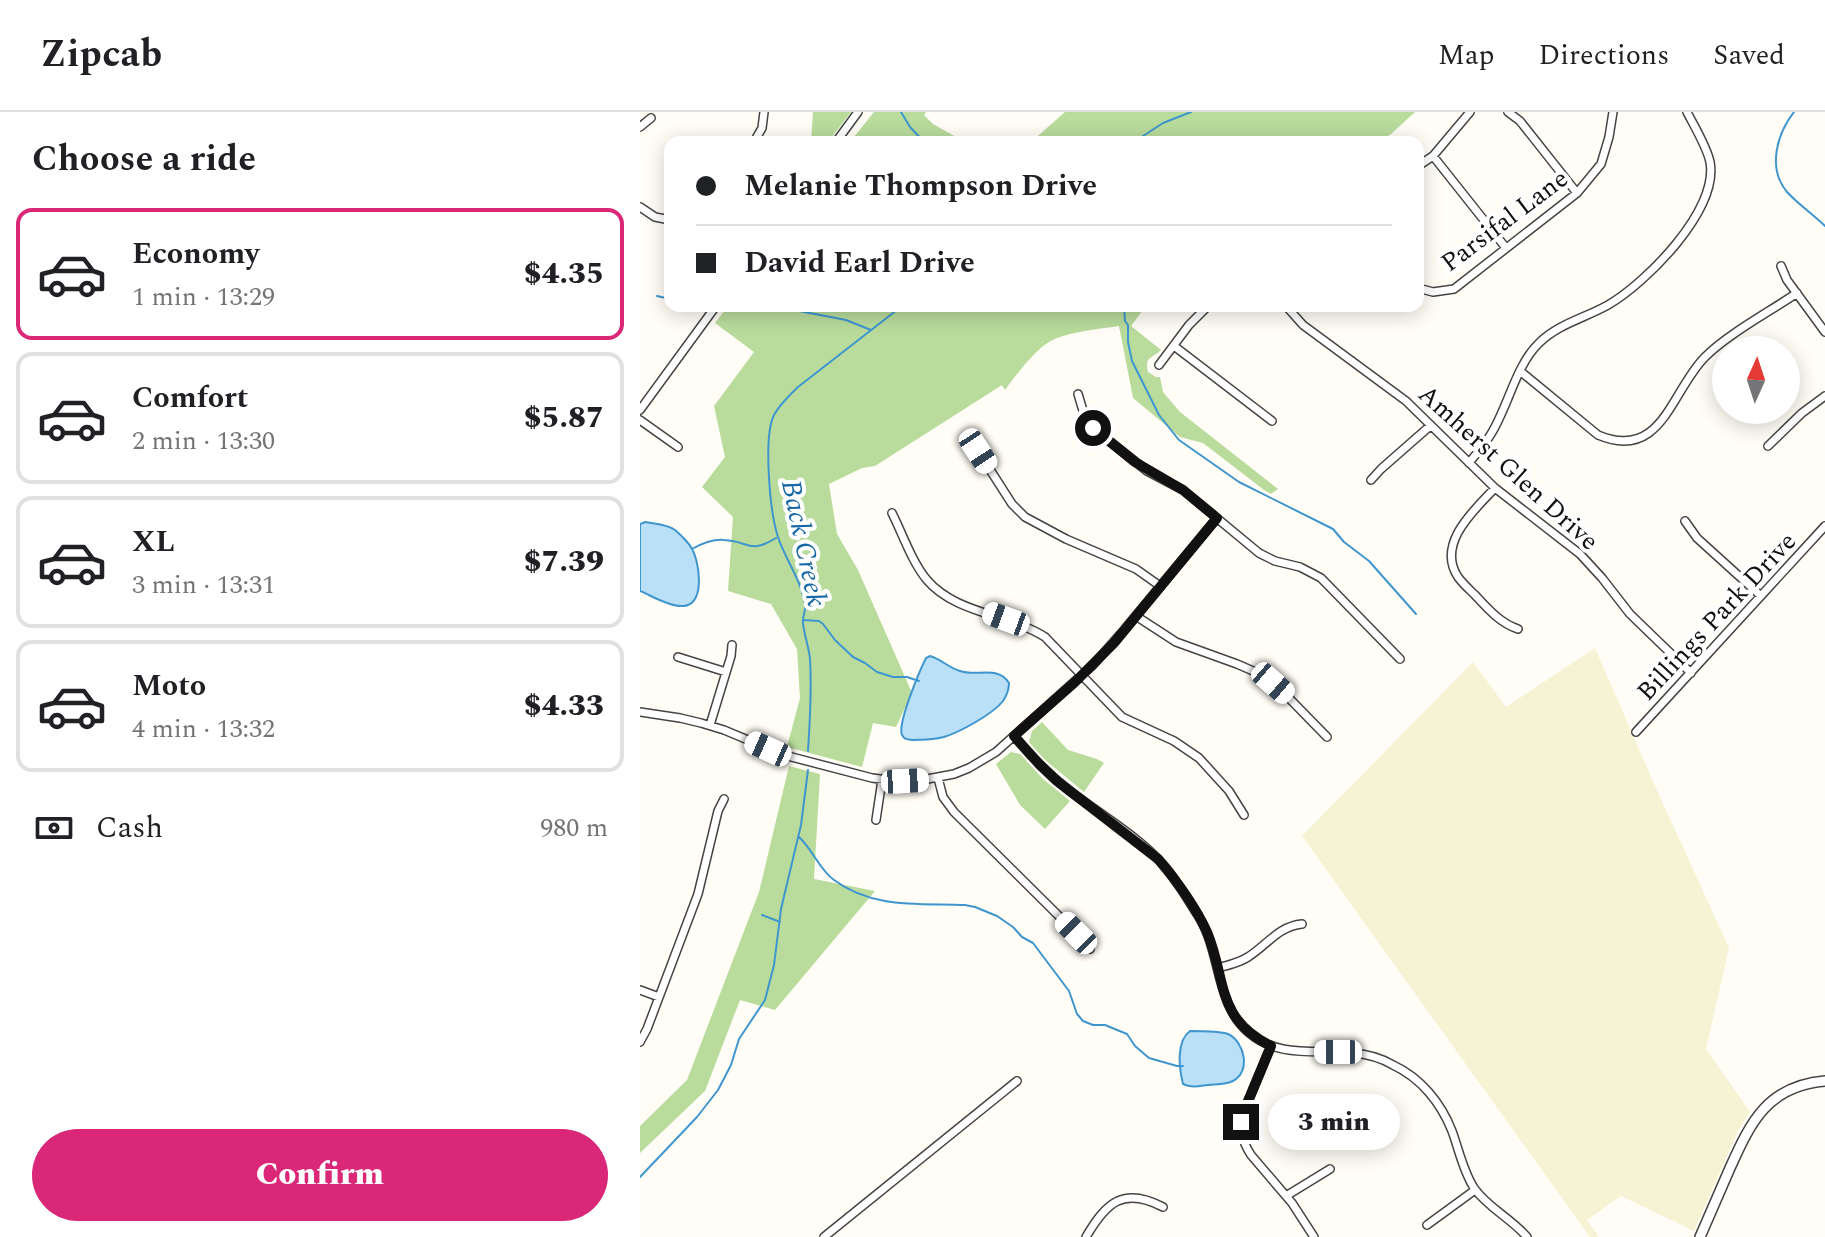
<!DOCTYPE html>
<html lang="en">
<head>
<meta charset="utf-8">
<style>
  body { margin:0; font-family:Spectral,serif; background:#f2f2f2; color:#202124; height:100vh; display:flex; flex-direction:column; font-size:30px; white-space:nowrap }
  * { box-sizing:border-box; margin:0 }
  p { font-size:26px; color:#757577 }
  .icon { flex:none; width:44px; height:44px; fill:none; stroke:currentColor; stroke-width:2; stroke-linecap:round; stroke-linejoin:round }
  .map { position:relative; flex:1; overflow:hidden }
  .sheet { display:flex; flex-direction:column; background:#fff; width:640px }
  .sheet>* { flex:none }
  .top-card { position:absolute; left:24px; top:24px; width:760px; height:176px; border-radius:16px; box-shadow:0 4px 20px #0003; display:grid; align-content:center; height:176px; padding:0 32px; background:#fff }
  .needle { width:52px; rotate:3deg }
  .tools { position:absolute; left:1072px; top:224px; display:grid; gap:16px }
  .tools a { display:grid; place-items:center; width:88px; height:88px; border-radius:50%; background:#fff; box-shadow:0 4px 20px #0003; font-size:40px }
  .end { position:absolute; width:36px; height:36px; margin:-18px; border:10px solid #111; background:#fff; box-shadow:0 0 0 4px #fff }
  .from { border-radius:50% }
  .bubble { position:absolute; height:56px; border-radius:28px; background:#fff; box-shadow:0 4px 20px #0003; font-size:26px; font-weight:800; line-height:56px; text-align:center }
  .car { position:absolute; width:24px; height:48px; margin:-24px -12px; border-radius:10px; box-shadow:0 0 6px 2px #0007; background:linear-gradient(#fff 24%,#345 0 40%,#fff 0 76%,#345 0 86%,#fff 0) }
  .top-card b { display:flex; align-items:center; gap:28px; height:76px; font-size:30px }
  .top-card b+b { border-top:2px solid #e0e0e0 }
  .top-card i { width:20px; height:20px; background:#202124 }
  ul { padding:0; list-style:none }
  li { display:flex; align-items:center; gap:24px; height:132px; margin:0 16px 12px; padding:0 16px; border:4px solid #e0e0e0; border-radius:16px }
  li div { flex:1 }
  li b { display:block; font-size:30px }
  li em { font-style:normal; font-weight:800 }
  li.selected { border-color:#db2777 }
  li>.icon { width:72px; height:72px; stroke-width:1.5 }
  h2 { padding:0 32px; font-size:36px; line-height:96px }
  .pay { display:flex; align-items:center; gap:20px; height:88px; padding:0 32px; font-size:30px }
  .pay p { margin-inline-start:auto }
  .primary-button { display:flex; gap:16px; margin-top:auto; padding:16px 32px }
  .primary-button a { flex:1; height:92px; border-radius:48px; background:#db2777; color:#fff; font-size:32px; font-weight:800; line-height:92px; text-align:center }
  header { display:flex; align-items:center; gap:48px; box-sizing:border-box; height:112px; padding:0 40px; background:#fff; border-bottom:2px solid #e0e0e0 }
  header strong { font-size:38px }
  nav { display:flex; gap:44px; margin-inline-start:auto; font-size:28px }
  main { display:flex; flex:1; min-height:0 }
  .map>svg:first-child { display:block }
</style>
</head>
<body>
<header>
<strong>Zipcab</strong>
<nav><a>Map</a><a>Directions</a><a>Saved</a></nav>
</header>
<main>
<section class="sheet">
<h2>Choose a ride</h2>
<ul>
<li class="selected"><svg class="icon" aria-label="car" viewBox="0 0 24 24"><path d="M5 17H2v-5l4-1 3-4h7l3 4 3 1v5h-3M9 17h6M6 11h13"/><circle cx="7" cy="17" r="2"/><circle cx="17" cy="17" r="2"/></svg><div><b>Economy</b><p>1 min · 13:29</p></div><em>$4.35</em></li>
<li><svg class="icon" aria-label="car" viewBox="0 0 24 24"><path d="M5 17H2v-5l4-1 3-4h7l3 4 3 1v5h-3M9 17h6M6 11h13"/><circle cx="7" cy="17" r="2"/><circle cx="17" cy="17" r="2"/></svg><div><b>Comfort</b><p>2 min · 13:30</p></div><em>$5.87</em></li>
<li><svg class="icon" aria-label="car" viewBox="0 0 24 24"><path d="M5 17H2v-5l4-1 3-4h7l3 4 3 1v5h-3M9 17h6M6 11h13"/><circle cx="7" cy="17" r="2"/><circle cx="17" cy="17" r="2"/></svg><div><b>XL</b><p>3 min · 13:31</p></div><em>$7.39</em></li>
<li><svg class="icon" aria-label="car" viewBox="0 0 24 24"><path d="M5 17H2v-5l4-1 3-4h7l3 4 3 1v5h-3M9 17h6M6 11h13"/><circle cx="7" cy="17" r="2"/><circle cx="17" cy="17" r="2"/></svg><div><b>Moto</b><p>4 min · 13:32</p></div><em>$4.33</em></li>
</ul>
<div class="pay"><svg class="icon" aria-label="cash" viewBox="0 0 24 24"><path d="M3 7h18v10H3z"/><circle cx="12" cy="12" r="2"/></svg>Cash<p>980 m</p></div>
<div class="primary-button"><a>Confirm</a></div>
</section>
<div class="map">
<svg width="1185" height="1125" viewBox="0 0 1185 1125">
  <rect width="100%" height="100%" fill="#fffdf5"/>
  <!-- farmland -->
  <path fill="#f6f3d4" d="M955,536L1015,674L1089,836L1066,937L1110,1000L1098,1019L1054,1119L981,1084L947,1108L959,1125H950L662,724L833,550L866,595Z"/>
  <!-- forest -->
  <path fill="#b9dc9c" d="M173,0H211L188,30H171Z
    M234,0H286L284,3L293,12L325,30H210Z
    M425,0H775L751,22L738,30H391Z
    M88,194H506L491,214L521,238C512,247 504,244 508,260L516,265H520L523,280L540,300L638,377L631,382L624,378L563,331L540,325L493,286L479,214C459,217 426,220 409,230C394,239 376,263 365,278L362,273L235,354L222,356L189,372L197,422L218,458L272,581L256,615L233,611L222,655L147,635L160,586L157,537L131,492L88,479L93,405L62,375L85,345L74,294L114,240L75,211Z
    M402,610L428,638L457,647L464,651L444,680L404,647L389,630L392,619Z
    M371,640L380,642L403,667L430,689L405,717L380,693L356,652Z
    M149,654L180,662L174,767L235,779L135,898L100,888L65,979L0,1041V1014L47,968L119,780Z"/>
  <!-- water -->
  <path fill="#b9e0f7" stroke="#3f96cf" stroke-width="2" d="M5,410C15,412 27,412 35,418C40,422 49,431 52,437C60,451 66,496 41,494C28,494 12,484 0,479V412Z
    M290,544C301,547 309,556 320,559C337,565 358,553 369,571C369,578 367,583 363,589C353,602 320,620 304,625C293,628 283,628 272,628C267,627 265,628 262,623C257,612 280,558 286,546Z
    M550,919C559,919 580,919 588,922C605,930 611,960 593,969C585,973 576,972 568,973C559,974 551,976 543,972C539,956 536,929 550,919Z"/>
  <g fill="none" stroke-linecap="round" stroke-linejoin="round">
    <!-- stream -->
    <path stroke="#3f96cf" stroke-width="2" d="M261,0L270,15L284,30
      M1154,0C1137,22 1127,56 1147,80C1159,93 1173,102 1185,114
      M494,30L523,11L551,0
      M17,184L30,187
      M87,194L120,197L154,198L206,208L231,218
      M484,194L485,209L488,213V230L492,249L519,303L539,328L599,370L693,417L704,430L729,449L776,502
      M52,437C61,432 73,427 84,428C110,429 108,443 136,426
      M163,508L179,509L183,512L195,528L213,545L225,551L237,560L253,565H267L279,569
      M168,639C170,609 172,578 170,547C169,535 164,523 163,511C162,505 166,499 165,493C162,469 145,447 138,425C130,401 123,325 134,303C140,292 149,284 158,275L262,194
      M159,725C173,738 179,757 194,768C233,797 280,791 325,793L335,795L357,804L373,815L382,825L393,831L429,879L437,902L443,909L453,913H465L487,922L495,934L509,946L537,954H543
      M122,803L140,810
      M0,1065L57,1005L78,978L91,953L99,927L125,888L134,853L141,797L161,713L168,658"/>
    <!-- minor casing -->
    <g stroke="#444" stroke-width="10">
      <path id="minor" d="M868,0L880,9L937,81
        M0,15L11,6
        M114,30L122,16L124,0
        M196,30L218,0
        M793,44L866,136
        M778,54L793,44L830,0
        M0,95L15,105L30,108
        M1141,154L1147,168L1185,220
        M778,176L793,180L814,177L937,81L947,69L961,52L969,25L973,0
        M646,194L663,213L766,289L855,376L940,442L962,466L990,502L1051,561
        M534,234L632,309
        M519,253L549,213L568,194
        M880,259L958,323C1022,350 1031,279 1065,245C1088,222 1129,200 1157,181
        M438,282L444,302L453,316L507,359L543,378L619,441L635,449L660,455L681,466L760,547
        M0,298L76,194
        M0,308L38,335
        M1128,334L1162,301L1185,284
        M338,339L372,392L385,405L426,427L496,457L520,474
        M829,351C836,342 845,332 851,322C868,295 876,253 899,231C918,212 945,206 968,193C1006,171 1079,98 1070,50C1067,35 1054,14 1047,0
        M731,368L741,357L790,314
        M855,376C834,398 796,432 818,465C823,472 830,478 835,483C848,497 860,511 878,517
        M252,401C263,423 272,450 287,468C316,502 369,502 405,525L482,605L534,629L559,646L589,679L604,703
        M1045,409L1057,426L1121,484
        M496,504L536,530L597,552L620,562L645,582L687,625
        M38,545L86,560
        M0,600L40,606L61,611L84,618L144,643L232,666L248,668H282L314,662L329,656L356,640L453,553L484,518L577,406
        M70,613L91,544L92,533
        M996,620L1185,414
        M374,624C390,643 406,660 426,676C455,699 490,719 517,746C534,763 546,785 559,805C581,841 575,891 608,920C639,947 676,937 713,941C727,942 741,946 753,953C781,966 801,991 812,1019C819,1038 823,1059 834,1076C848,1096 871,1106 887,1125
        M298,666L303,685L314,700L436,821L450,837
        M236,708L242,668
        M578,856C588,853 599,851 608,845C627,833 639,814 662,812
        M0,878L19,885
        M0,930L7,917L58,782L78,699L84,687
        M631,934L604,999C600,1016 601,1028 611,1043L652,1091L674,1125
        M646,1084L690,1057
        M787,1113L835,1078
        M184,1125L377,969
        M446,1125C466,1091 483,1074 523,1095"/>
    </g>
    <!-- tertiary casing -->
    <g stroke="#444" stroke-width="12">
      <path id="tertiary" d="M1060,1125C1070,1102 1080,1079 1090,1056C1111,1009 1128,974 1185,969"/>
    </g>
    <!-- minor -->
    <use href="#minor" stroke="#fff" stroke-width="7"/>
    <!-- tertiary -->
    <use href="#tertiary" stroke="#fff" stroke-width="9"/>
  </g>
  <g fill="none" stroke-linecap="round" stroke-linejoin="round">
    <!-- route -->
    <path stroke="#111" stroke-width="10" d="M453,316L495,350L543,378L577,406L474,531L434,571L374,624L399,652L417,669L518,747C536,768 555,794 567,820C587,868 575,906 631,934L604,999L601,1010"/>
  </g>
  <g text-anchor="middle" stroke-width="8" stroke-linejoin="round" paint-order="stroke">
    <!-- street labels -->
    <g font-size="26" fill="#111" stroke="#fff">
      <text transform="translate(864 108) rotate(-37)" y="9">Parsifal Lane</text>
      <text transform="translate(869 355) rotate(42)" y="9">Amherst Glen Drive</text>
      <text transform="translate(1076 504) rotate(-47)" y="9">Billings Park Drive</text>
    </g>
    <!-- water labels -->
    <g font-size="28" font-style="italic" fill="#1768a6" stroke="#fff">
      <text transform="translate(165 431) rotate(78)" y="10">Back Creek</text>
    </g>
  </g>
</svg>
<div class="tools">
<a><svg class="needle" viewBox="-14 -14 28 28"><path d="M0-13l5 13h-10z" fill="#e53935"/><path d="M0 13l5-13h-10z" fill="#757577"/></svg></a>
</div>
<i class="end from" style="left:453px;top:316px"></i>
<i class="end" style="left:601px;top:1010px"></i>
<div class="bubble" style="left:628px;top:982px;width:132px">3 min</div>
<i class="car" style="left:338px;top:339px;rotate:147deg"></i>
<i class="car" style="left:366px;top:507px;rotate:290deg"></i>
<i class="car" style="left:633px;top:571px;rotate:131deg"></i>
<i class="car" style="left:128px;top:637px;rotate:294deg"></i>
<i class="car" style="left:265px;top:669px;rotate:87deg"></i>
<i class="car" style="left:436px;top:821px;rotate:315deg"></i>
<i class="car" style="left:698px;top:940px;rotate:270deg"></i>
<div class="top-card">
<b><i class="from"></i>Melanie Thompson Drive</b>
<b><i></i>David Earl Drive</b>
</div>
</div>
</main>
</body>
</html>
